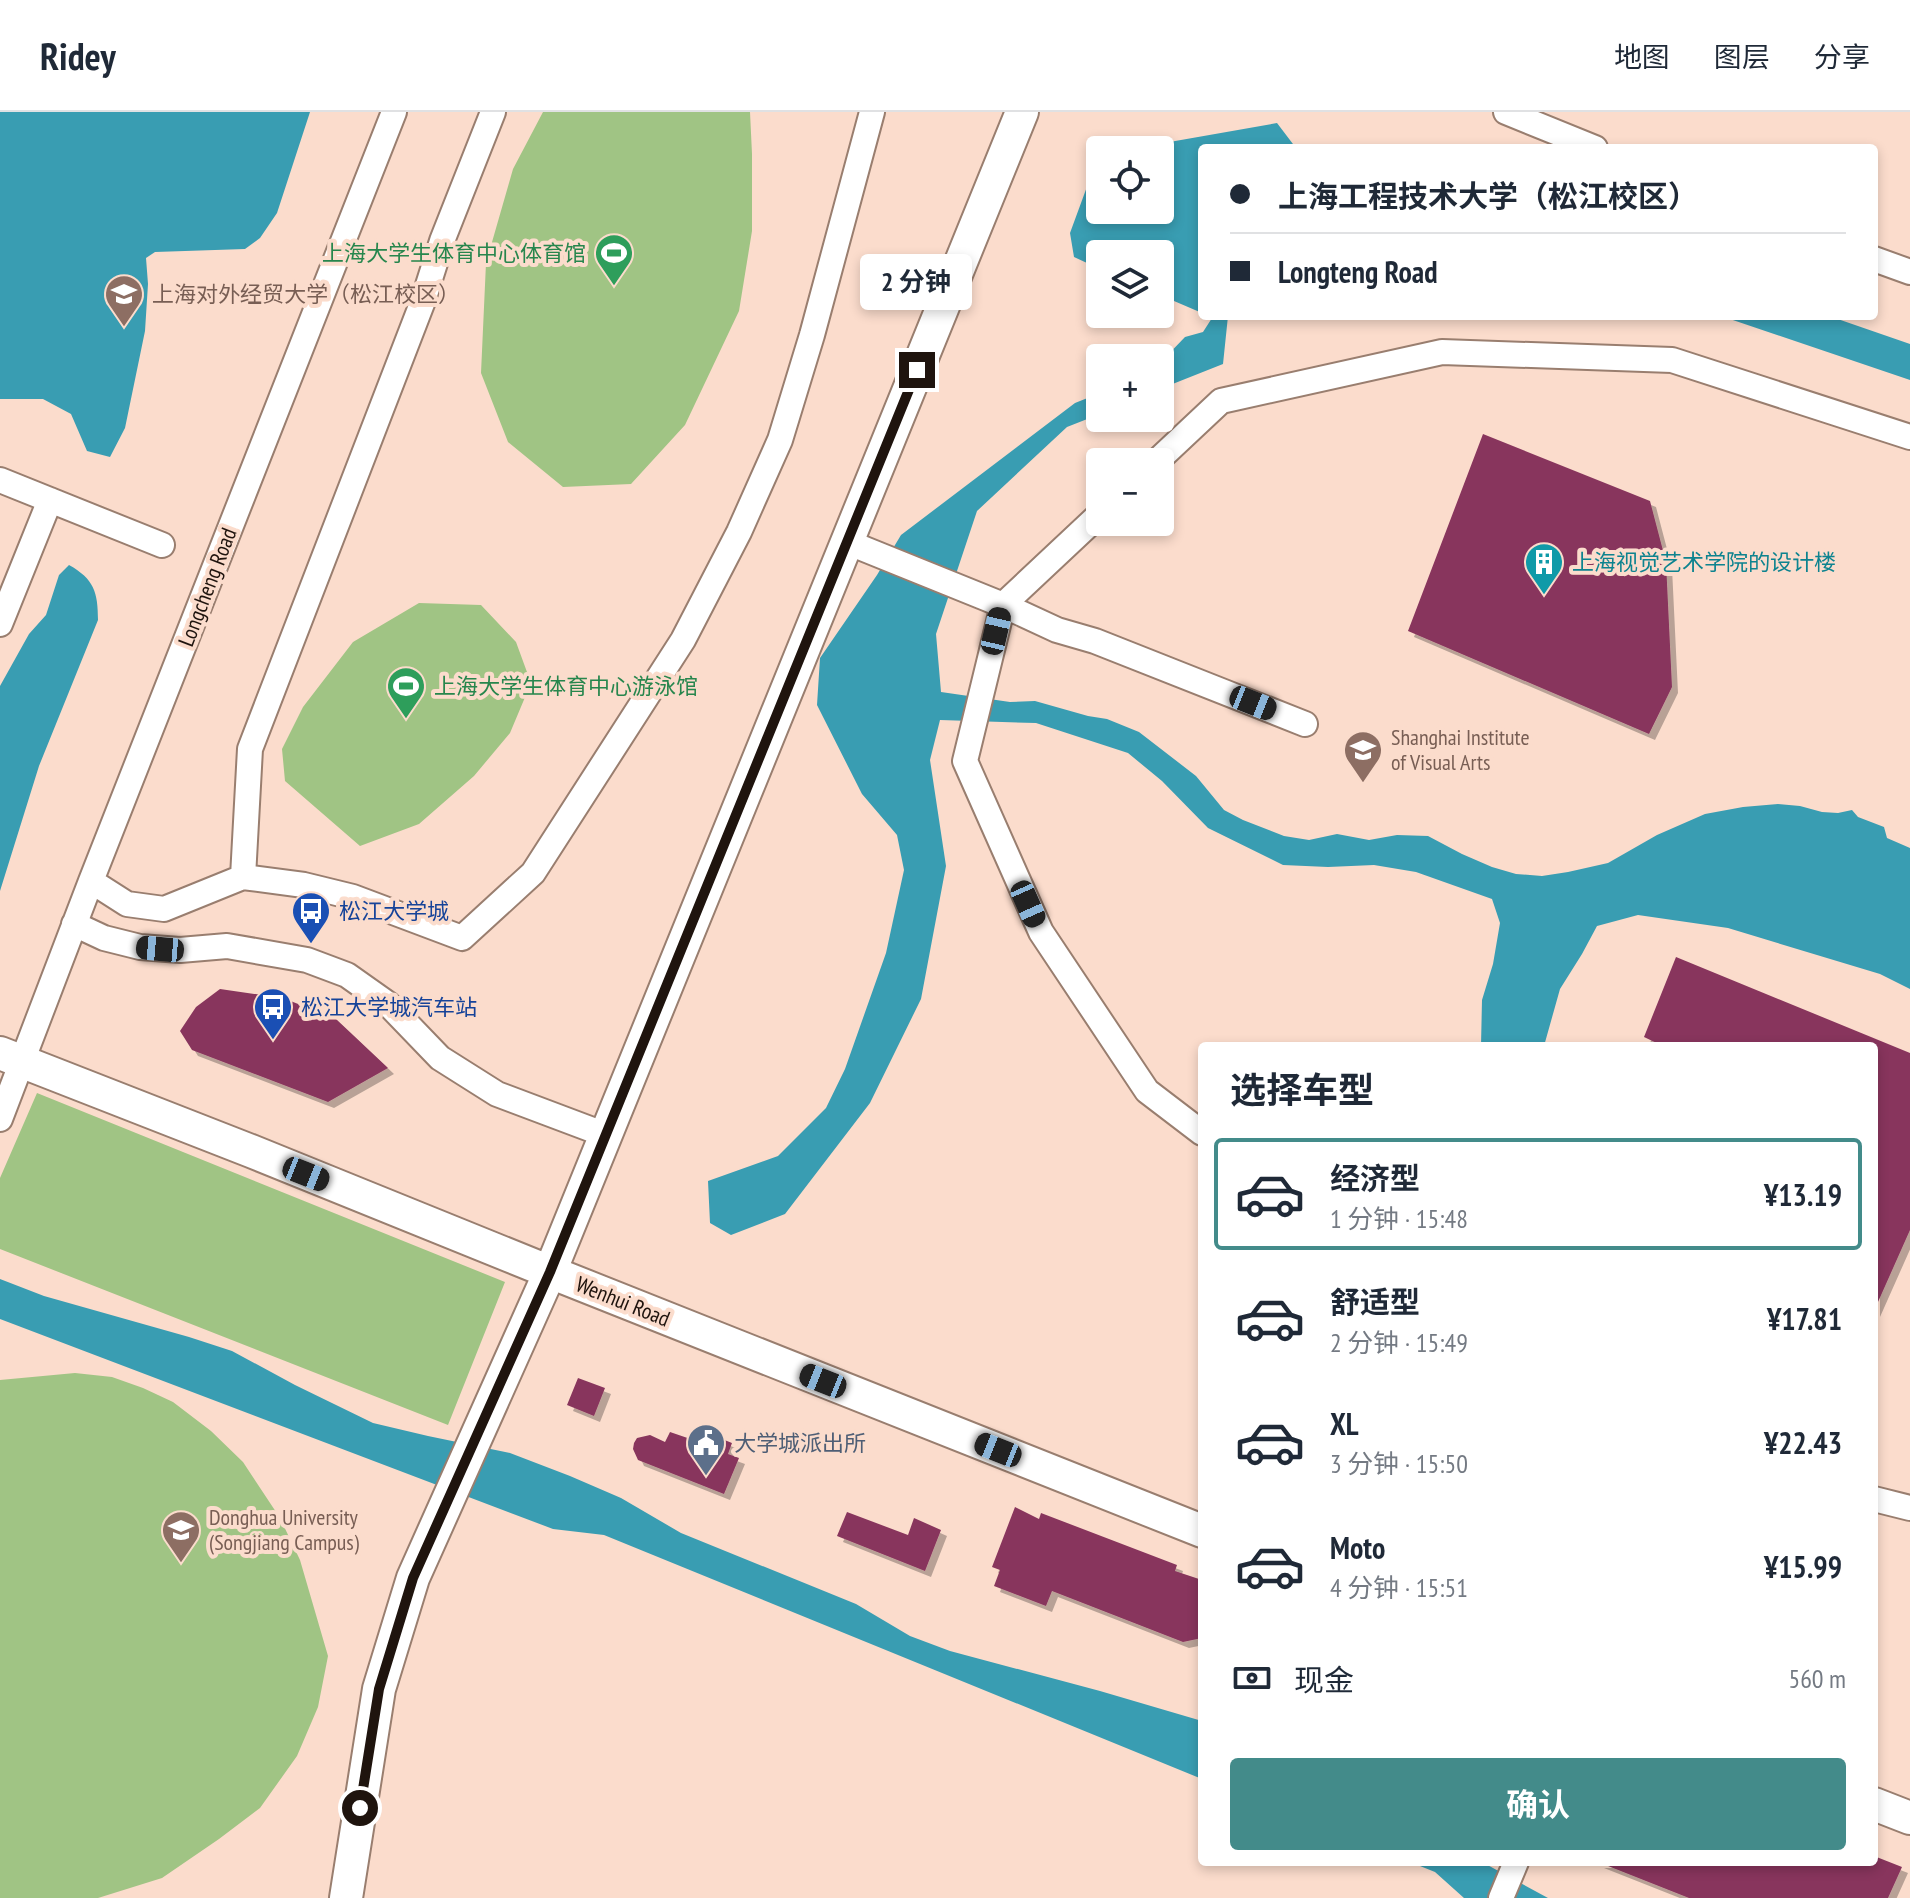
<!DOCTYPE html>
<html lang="zh">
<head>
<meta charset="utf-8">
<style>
  body { margin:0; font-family:"PT Sans Narrow","Noto Sans SC",sans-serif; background:#f6f6f7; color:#1f2937; height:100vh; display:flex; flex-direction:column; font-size:30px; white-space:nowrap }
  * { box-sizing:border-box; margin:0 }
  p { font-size:26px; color:#747a83 }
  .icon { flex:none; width:44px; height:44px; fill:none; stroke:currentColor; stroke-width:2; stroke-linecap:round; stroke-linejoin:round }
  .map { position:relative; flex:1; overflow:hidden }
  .sheet { position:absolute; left:1198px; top:930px; width:680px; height:824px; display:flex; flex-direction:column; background:#fff; border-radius:8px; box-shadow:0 4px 12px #0003 }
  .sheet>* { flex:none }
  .banner { position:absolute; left:1198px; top:32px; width:680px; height:176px; border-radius:8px; box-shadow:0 4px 12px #0003; display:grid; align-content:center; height:176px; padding:0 32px; background:#fff }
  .buttons { position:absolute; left:1086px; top:24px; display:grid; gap:16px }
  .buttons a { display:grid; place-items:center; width:88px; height:88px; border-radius:8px; background:#fff; box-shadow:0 4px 12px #0003; font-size:40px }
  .end { position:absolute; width:36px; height:36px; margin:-18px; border:10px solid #1f140e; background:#fff; box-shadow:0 0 0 4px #fff }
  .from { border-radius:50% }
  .bubble { position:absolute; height:56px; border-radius:8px; background:#fff; box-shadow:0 4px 12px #0003; font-size:26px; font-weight:700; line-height:56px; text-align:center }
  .car { position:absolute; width:24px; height:48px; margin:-24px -12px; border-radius:10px; box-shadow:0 0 6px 2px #0007; background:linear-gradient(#222 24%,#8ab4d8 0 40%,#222 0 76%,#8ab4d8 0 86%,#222 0) }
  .banner b { display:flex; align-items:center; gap:28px; height:76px; font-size:30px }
  .banner b+b { border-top:2px solid #e0e1e3 }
  .banner i { width:20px; height:20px; background:#1f2937 }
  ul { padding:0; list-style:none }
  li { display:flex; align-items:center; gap:24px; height:112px; margin:0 16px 12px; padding:0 16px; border:4px solid transparent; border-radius:8px }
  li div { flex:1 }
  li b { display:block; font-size:30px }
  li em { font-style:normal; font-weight:700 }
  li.current { border-color:#438b8a }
  li>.icon { width:72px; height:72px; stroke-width:1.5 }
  h2 { padding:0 32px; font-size:36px; line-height:96px }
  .pay { display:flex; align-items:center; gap:20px; height:88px; padding:0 32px; font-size:30px }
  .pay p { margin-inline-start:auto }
  .action { display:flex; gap:16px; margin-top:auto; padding:16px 32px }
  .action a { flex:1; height:92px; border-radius:8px; background:#438b8a; color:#fff; font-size:32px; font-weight:700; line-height:92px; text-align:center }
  header { display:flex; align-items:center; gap:48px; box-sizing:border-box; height:112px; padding:0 40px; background:#fff; border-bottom:2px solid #e0e1e3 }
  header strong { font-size:38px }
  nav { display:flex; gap:44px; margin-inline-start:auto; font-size:28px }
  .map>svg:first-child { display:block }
</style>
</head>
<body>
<header>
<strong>Ridey</strong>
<nav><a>地图</a><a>图层</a><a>分享</a></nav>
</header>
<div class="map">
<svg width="1910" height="1786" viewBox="0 0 1910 1786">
  <defs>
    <filter id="shadow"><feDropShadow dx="6" dy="6" stdDeviation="0" flood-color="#0004"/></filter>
  </defs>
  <rect width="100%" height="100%" fill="#fbdccc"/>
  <!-- green -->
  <path fill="#a0c484" d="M543,0H750L752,42V119L739,199L685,313L631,372L563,375L508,330L481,261L486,151L513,57Z
    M419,491L481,493L516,530L531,571L510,621L474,664L419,712L360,734L285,669L282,637L303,595L353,530Z
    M37,981L505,1170L448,1313L0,1137V1066Z
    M75,1261L112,1265L143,1276L173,1290L211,1319L243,1350L280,1406L300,1448L328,1544L318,1595L297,1644L260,1696L219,1727L162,1766L98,1786H0V1268Z"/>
  <!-- water -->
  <path fill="#399db2" d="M0,0H310L277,101L260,126L245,137L155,140L146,146L148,172L145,219L125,316L110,345L87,339L71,302L43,287H0Z
    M1277,11L1296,36H1202V201L1160,183V142H1100V157L1074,145L1070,121L1099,42L1100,98H1160V38H1124Z
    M1209,204H1228L1223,252L1160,277V251L1185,225L1203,220L1212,206Z
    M1721,204H1829L1910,232V268Z
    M1100,281V302L1067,315L977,399L936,522L941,580L1010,590L1035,589L1088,604L1107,607L1139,620L1196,664L1224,698L1243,708L1284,724L1309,728L1337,722L1369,728L1397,723L1428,724L1462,742L1492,755L1516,762L1542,764L1568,760L1608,751L1657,723L1705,702L1743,695L1778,692L1800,694L1822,700L1838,701L1852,698L1858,705L1884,715L1887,726L1910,736V877L1880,862L1728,816L1638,803L1597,814L1582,842L1560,877L1544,934H1481L1482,888L1493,852L1500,811L1492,787L1416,760L1374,753L1328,755L1283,753L1208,716L1162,669L1128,641L1036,611L940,608L930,648L946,754L921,887L870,991L785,1102L731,1123L710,1111L708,1069L778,1044L826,996L845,957L886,841L904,758L897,723L862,682L817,593L820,546L877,463L901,423L1075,291Z
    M69,453C94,467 98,480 98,508L39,654L0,779V574L29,522L46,503L59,463Z
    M0,1167L44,1184L189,1225L232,1239L295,1273L373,1311L428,1324L510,1341L570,1364L621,1386L681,1421L856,1492L910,1524L950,1539L1100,1579L1202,1609V1667L604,1423L553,1417L0,1207Z
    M1410,1750H1482L1548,1786H1464L1435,1760Z"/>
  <!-- building -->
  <path fill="#88365d" filter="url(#shadow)" d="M1483,322L1650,389L1666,450L1672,575L1649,622L1408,519Z
    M1676,845L1910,941V1118L1874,1199V934H1663L1644,925Z
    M220,877L283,886L336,907L388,956L328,990L192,938L180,919L196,895Z
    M578,1266L605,1276L594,1304L567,1293Z
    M670,1320L708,1333L712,1323L732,1331L728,1342L739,1346L724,1382L638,1348L633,1337L634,1331L637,1326L650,1323L665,1330Z
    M1015,1395L1039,1407L1041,1401L1177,1453L1175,1459L1202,1468V1526L1183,1530L1052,1479L1046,1494L994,1474L1000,1458L992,1455Z
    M847,1400L908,1423L914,1406L941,1418L925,1459L837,1424Z
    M1874,1744L1902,1755L1888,1786H1689L1598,1750H1874Z"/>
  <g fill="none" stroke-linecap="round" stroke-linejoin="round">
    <!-- minor casing -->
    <g stroke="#997e6f" stroke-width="28">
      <path id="minor" d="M1506,0L1595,36
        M1874,147L1910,160
        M1156,350L1221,289L1442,240L1672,248L1910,325
        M0,368L162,433
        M1100,402L1003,493L965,649L1041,820L1147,979L1202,1021
        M847,430L1003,493L1057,518L1095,529L1305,612
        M0,512L50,388
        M243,765L250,637L423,189L442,129L493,0
        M91,769L127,792L164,797L243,765L304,773L353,785L462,826L533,761L683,528L739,420L780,328L812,223L872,0
        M74,812L104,826L140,835L180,838L227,834L307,848L347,863L388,892L440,946L497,982L606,1023
        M0,1007L91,769L394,0
        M1874,1387L1910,1396
        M1501,1786L1516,1750"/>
    </g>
    <!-- major casing -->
    <g stroke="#997e6f" stroke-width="36">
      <path id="major" d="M0,941L251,1039L550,1160L1202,1419
        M1874,1692L1910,1706
        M346,1786L379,1577L413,1466L550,1160L1022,0"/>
    </g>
    <!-- minor -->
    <use href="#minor" stroke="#fff" stroke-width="24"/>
    <!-- major -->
    <use href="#major" stroke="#fff" stroke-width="32"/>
  </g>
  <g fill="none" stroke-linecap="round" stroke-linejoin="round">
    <!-- route -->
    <path stroke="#1f140e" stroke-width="10" d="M360,1696L379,1577L413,1466L550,1160L917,258"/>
  </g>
  <!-- icons -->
  <defs>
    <g id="stadium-pin" transform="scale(2)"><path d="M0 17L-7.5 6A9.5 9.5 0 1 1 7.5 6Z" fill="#2e9e5b" stroke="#fbdccc"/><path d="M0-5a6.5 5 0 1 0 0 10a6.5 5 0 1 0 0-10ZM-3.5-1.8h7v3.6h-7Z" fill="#fff"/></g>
    <g id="university-pin" transform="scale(2)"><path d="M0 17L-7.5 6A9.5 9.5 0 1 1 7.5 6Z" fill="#8d6e63" stroke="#fbdccc"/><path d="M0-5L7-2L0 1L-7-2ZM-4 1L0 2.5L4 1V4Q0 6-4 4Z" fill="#fff"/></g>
    <g id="building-pin" transform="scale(2)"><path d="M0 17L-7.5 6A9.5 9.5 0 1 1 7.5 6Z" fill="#0f9aa8" stroke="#fbdccc"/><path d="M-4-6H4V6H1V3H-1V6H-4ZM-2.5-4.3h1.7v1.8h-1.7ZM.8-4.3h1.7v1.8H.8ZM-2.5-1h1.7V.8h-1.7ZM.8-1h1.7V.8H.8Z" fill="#fff"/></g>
    <g id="bus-pin" transform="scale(2)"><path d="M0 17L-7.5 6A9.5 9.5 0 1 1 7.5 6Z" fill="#1a4fb4" stroke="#fbdccc"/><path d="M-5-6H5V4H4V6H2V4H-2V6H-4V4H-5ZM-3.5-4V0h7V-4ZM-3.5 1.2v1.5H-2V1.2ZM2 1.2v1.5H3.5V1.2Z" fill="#fff"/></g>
    <g id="civic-pin" transform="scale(2)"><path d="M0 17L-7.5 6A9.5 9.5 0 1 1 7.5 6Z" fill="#5c6f8a" stroke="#fbdccc"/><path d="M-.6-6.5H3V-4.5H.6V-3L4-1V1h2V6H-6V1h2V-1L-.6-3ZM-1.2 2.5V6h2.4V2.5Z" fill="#fff"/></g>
  </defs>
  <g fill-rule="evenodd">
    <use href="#stadium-pin" x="614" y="141"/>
    <use href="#university-pin" x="124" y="182"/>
    <use href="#building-pin" x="1544" y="450"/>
    <use href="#stadium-pin" x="406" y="574"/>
    <use href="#university-pin" x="1363" y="638"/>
    <use href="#bus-pin" x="311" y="799"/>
    <use href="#bus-pin" x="273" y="895"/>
    <use href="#civic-pin" x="706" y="1331"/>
    <use href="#university-pin" x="181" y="1418"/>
  </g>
  <g text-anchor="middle" stroke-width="8" stroke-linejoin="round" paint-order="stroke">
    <!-- leisure labels -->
    <g font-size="22" fill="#27864d" stroke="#fbdccc" text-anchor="end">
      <text x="586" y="149">上海大学生体育中心体育馆</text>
      <text x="434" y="582" text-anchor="start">上海大学生体育中心游泳馆</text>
    </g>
    <!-- education labels -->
    <g font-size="22" fill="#785e54" stroke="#fbdccc" text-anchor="start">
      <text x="152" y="190">上海对外经贸大学（松江校区）</text>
      <text x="1391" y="633">Shanghai Institute<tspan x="1391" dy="25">of Visual Arts</tspan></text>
      <text x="209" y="1413">Donghua University<tspan x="209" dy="25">(Songjiang Campus)</tspan></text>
    </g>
    <!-- culture labels -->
    <g font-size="22" fill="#0d838f" stroke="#fbdccc" text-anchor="start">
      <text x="1572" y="458">上海视觉艺术学院的设计楼</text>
    </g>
    <!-- street labels -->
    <g font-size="22" fill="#1f140e" stroke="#fbdccc">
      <text transform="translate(207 475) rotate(-69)" y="8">Longcheng Road</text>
      <text transform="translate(623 1189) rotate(22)" y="8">Wenhui Road</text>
    </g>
    <!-- transit labels -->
    <g font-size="22" fill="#164399" stroke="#fbdccc" text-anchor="start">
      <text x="339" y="807">松江大学城</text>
      <text x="301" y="903">松江大学城汽车站</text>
    </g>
    <!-- service labels -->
    <g font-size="22" fill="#4e5e75" stroke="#fbdccc" text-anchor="start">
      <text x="734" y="1339">大学城派出所</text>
    </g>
  </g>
</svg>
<div class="buttons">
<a><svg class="icon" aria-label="locate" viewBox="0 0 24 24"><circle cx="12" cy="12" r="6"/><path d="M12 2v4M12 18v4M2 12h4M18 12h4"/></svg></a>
<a><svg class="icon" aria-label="layers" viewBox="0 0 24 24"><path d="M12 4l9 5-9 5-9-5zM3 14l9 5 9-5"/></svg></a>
<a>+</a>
<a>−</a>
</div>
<i class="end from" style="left:360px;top:1696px"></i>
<i class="end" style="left:917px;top:258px"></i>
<div class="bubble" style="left:860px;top:142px;width:112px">2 分钟</div>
<i class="car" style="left:996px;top:519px;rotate:13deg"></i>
<i class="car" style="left:1253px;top:591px;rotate:112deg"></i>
<i class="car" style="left:1028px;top:792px;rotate:156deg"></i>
<i class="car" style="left:160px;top:837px;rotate:275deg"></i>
<i class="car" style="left:306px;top:1062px;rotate:112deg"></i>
<i class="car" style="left:823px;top:1269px;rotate:292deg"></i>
<i class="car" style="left:998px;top:1338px;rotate:292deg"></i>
<div class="banner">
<b><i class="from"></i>上海工程技术大学（松江校区）</b>
<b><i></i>Longteng Road</b>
</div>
<section class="sheet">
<h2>选择车型</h2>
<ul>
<li class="current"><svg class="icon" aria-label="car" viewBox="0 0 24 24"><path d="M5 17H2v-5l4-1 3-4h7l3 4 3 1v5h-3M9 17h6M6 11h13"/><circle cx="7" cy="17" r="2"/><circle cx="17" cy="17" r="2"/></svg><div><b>经济型</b><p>1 分钟 · 15:48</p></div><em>¥13.19</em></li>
<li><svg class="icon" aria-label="car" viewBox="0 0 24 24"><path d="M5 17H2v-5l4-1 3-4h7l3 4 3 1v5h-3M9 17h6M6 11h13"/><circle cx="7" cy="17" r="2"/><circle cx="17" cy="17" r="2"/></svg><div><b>舒适型</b><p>2 分钟 · 15:49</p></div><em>¥17.81</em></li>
<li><svg class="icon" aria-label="car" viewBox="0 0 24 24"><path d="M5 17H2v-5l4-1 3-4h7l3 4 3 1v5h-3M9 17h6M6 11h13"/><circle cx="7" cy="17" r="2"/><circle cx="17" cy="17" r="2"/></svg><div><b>XL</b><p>3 分钟 · 15:50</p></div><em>¥22.43</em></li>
<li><svg class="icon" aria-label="car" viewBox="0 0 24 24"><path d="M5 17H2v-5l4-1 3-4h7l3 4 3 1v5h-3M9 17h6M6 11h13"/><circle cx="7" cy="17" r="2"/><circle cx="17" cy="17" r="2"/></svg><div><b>Moto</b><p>4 分钟 · 15:51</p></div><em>¥15.99</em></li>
</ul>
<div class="pay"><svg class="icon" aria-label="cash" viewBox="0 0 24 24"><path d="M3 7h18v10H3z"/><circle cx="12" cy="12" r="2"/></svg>现金<p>560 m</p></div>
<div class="action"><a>确认</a></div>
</section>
</div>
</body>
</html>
